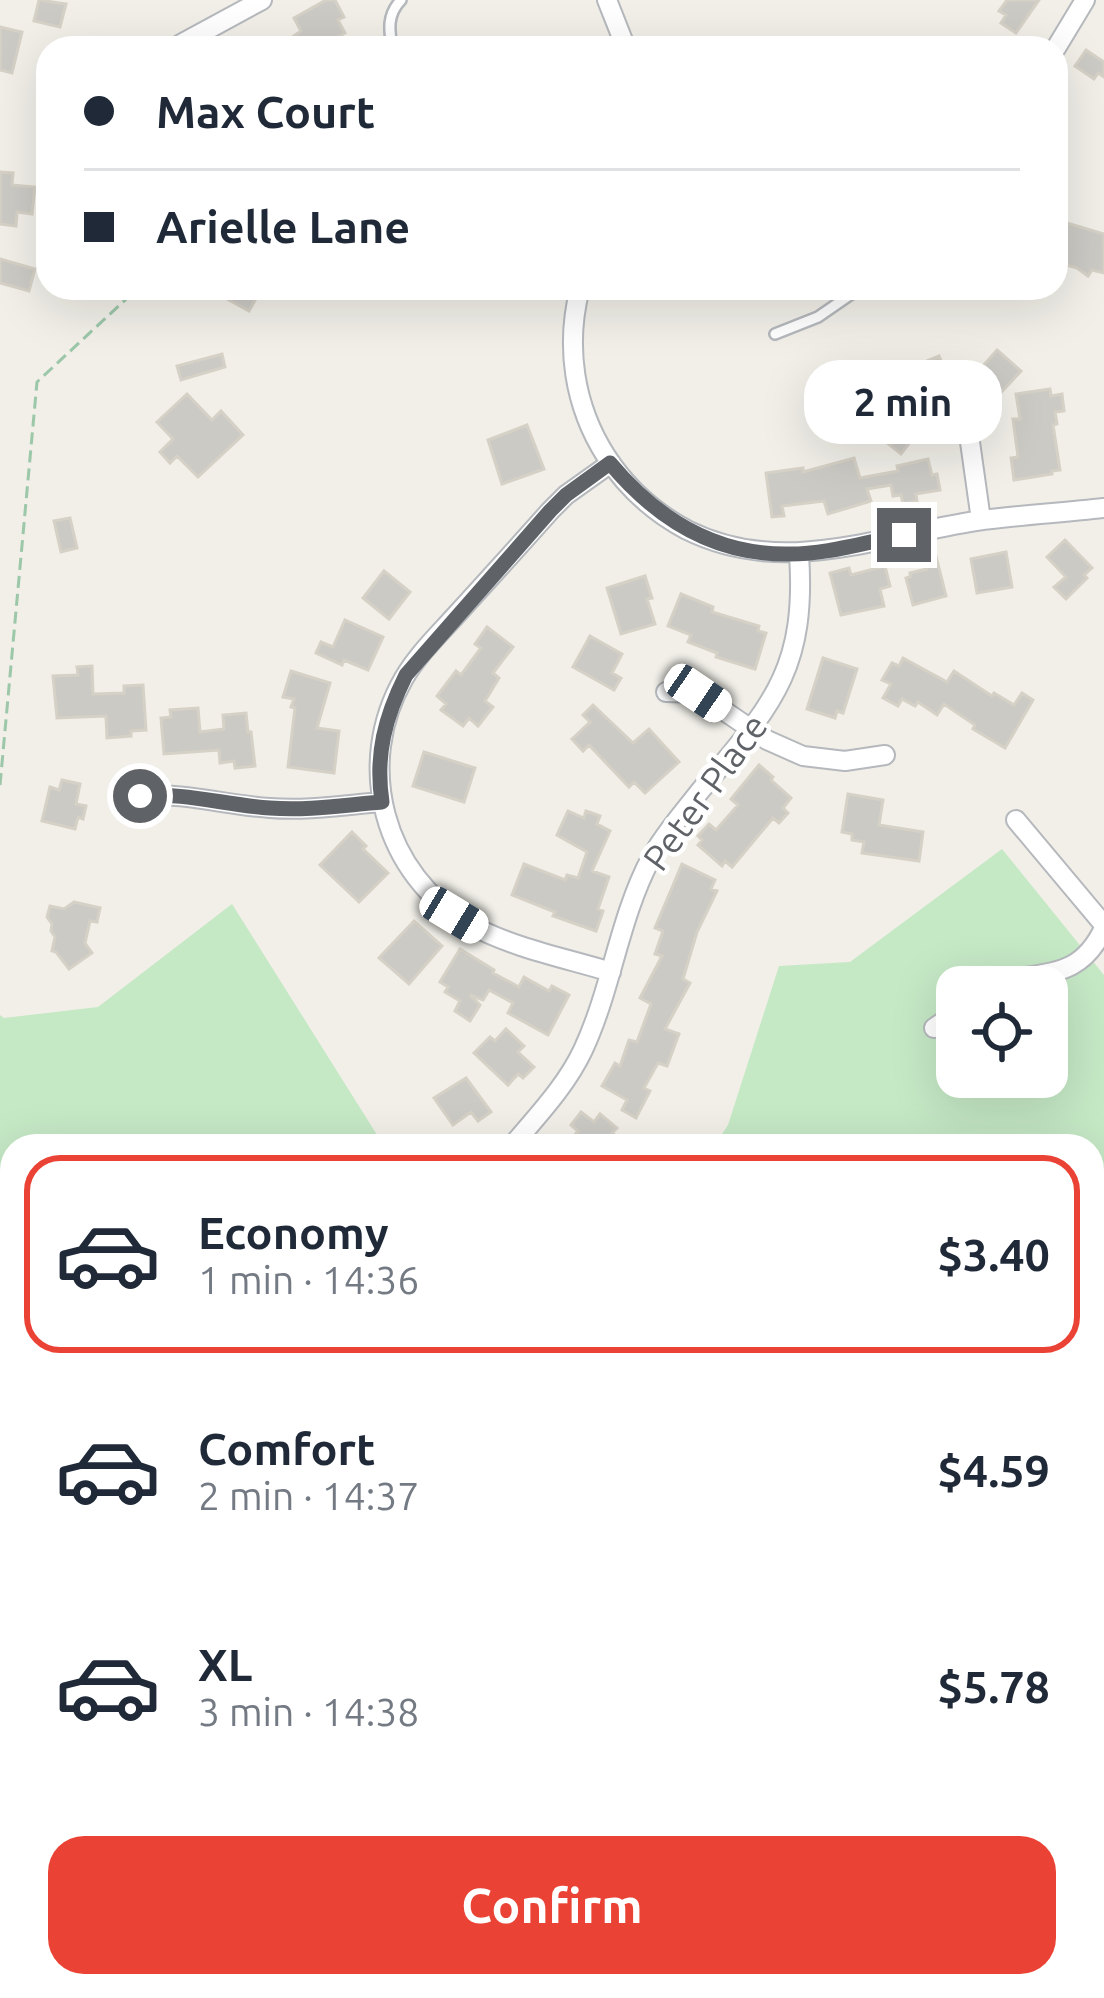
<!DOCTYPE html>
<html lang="en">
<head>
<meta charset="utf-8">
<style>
  body { margin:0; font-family:Ubuntu,sans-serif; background:#f6f6f7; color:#1f2937; height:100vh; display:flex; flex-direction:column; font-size:45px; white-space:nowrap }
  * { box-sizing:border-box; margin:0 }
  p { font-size:39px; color:#747a83 }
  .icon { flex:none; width:66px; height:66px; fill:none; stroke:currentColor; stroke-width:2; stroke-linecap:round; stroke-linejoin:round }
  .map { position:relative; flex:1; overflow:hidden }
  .side { position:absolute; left:0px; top:1134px; width:1104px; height:864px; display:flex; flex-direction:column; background:#fff; border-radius:36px 36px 0 0; box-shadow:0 12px 48px #0002 }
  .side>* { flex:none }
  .top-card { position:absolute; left:36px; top:36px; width:1032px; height:264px; border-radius:36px; box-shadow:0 12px 48px #0002; display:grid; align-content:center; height:264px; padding:0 48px; background:#fff }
  .buttons { position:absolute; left:936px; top:966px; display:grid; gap:24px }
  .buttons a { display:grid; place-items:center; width:132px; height:132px; border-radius:24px; background:#fff; box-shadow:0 12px 48px #0002; font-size:60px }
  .end { position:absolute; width:54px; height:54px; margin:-27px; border:15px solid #5f6368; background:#fff; box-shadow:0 0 0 6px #fff }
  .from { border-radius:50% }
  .bubble { position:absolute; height:84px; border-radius:36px; background:#fff; box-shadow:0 12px 48px #0002; font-size:39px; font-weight:600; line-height:84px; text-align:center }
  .car { position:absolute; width:36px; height:72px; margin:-36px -18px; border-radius:15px; box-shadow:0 0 9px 3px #0007; background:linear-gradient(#fff 24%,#345 0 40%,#fff 0 76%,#345 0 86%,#fff 0) }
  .top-card b { display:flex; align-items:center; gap:42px; height:114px; font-size:45px }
  .top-card b+b { border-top:3px solid #e0e1e3 }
  .top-card i { width:30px; height:30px; background:#1f2937 }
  ul { padding:21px 0 0; list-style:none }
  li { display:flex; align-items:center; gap:36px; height:198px; margin:0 24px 18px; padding:0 24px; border:6px solid transparent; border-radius:36px }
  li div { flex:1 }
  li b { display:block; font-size:45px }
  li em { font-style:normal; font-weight:600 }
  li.on { border-color:#ea4335 }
  li>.icon { width:108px; height:108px; stroke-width:1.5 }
  .button { display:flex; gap:24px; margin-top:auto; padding:24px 48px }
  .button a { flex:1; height:138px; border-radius:36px; background:#ea4335; color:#fff; font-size:48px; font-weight:600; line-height:138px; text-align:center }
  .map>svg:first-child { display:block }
</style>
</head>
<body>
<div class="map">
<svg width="1104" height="1998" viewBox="0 0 1104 1998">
  <rect width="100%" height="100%" fill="#f1efe8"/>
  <!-- green -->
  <path fill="#c5e8c5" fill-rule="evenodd" d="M1002,849L1104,975V1998H0V1015L4,1018L98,1007L232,904L384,1146H12V1986H1092V1146H714L728,1125L779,966L850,962ZM957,987H1047V1077H957Z"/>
  <!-- building -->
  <path fill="#cccac5" stroke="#d6d1c6" stroke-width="3" d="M39,0L66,4L60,27L34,21Z
    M326,0H335L344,17L338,20L345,33L318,48H297L291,38L301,31L294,18Z
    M1007,0H1039L1016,33L1001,23L1006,15L999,11Z
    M0,27L22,32L12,73L0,70Z
    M1086,50L1104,62V77L1098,73L1094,79L1075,66Z
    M0,172L13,173L12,185L35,187L32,214L17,212L16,226L0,224Z
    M1060,221L1104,234V273L1092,270L1088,276L1077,268L1056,262V226Z
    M0,259L35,269L29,291L0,283Z
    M207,288H262L249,311Z
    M997,350L1021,371L996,398L985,388L980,394L968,383Z
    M222,354L225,367L181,380L177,366Z
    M939,356L954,389L940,395L943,401L928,407L910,368Z
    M1050,389L1051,396L1062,394L1064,411L1055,412L1057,424L1053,425L1060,470L1052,471V474L1014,480L1011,458L1018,457L1013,419H1020L1016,394Z
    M187,394L212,420L221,411L243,435L198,477L177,456L170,463L160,452L173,439L157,422Z
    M889,395L903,405L896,415L918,432L901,454L871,430L876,424L870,419Z
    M527,425L544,469L502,484L488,440Z
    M854,458L860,478L898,471L897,466L928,459L932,475L937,474L940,490L916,494L917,501L903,504L901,495L893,496L891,485L867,489L871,501L828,514L824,501L782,506L784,516L772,517L766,473L803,468V472Z
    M70,518L77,548L61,552L54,521Z
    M1065,540L1092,568L1084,575L1087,578L1066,599L1054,587L1066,577L1047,557Z
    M1006,552L1012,587L977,593L971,559Z
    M936,556L946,596L913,605L906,578L910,577V573L927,569L925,559Z
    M885,566L890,586L880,589L884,606L841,615L830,573L849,568L851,575Z
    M384,571L410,592L389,619L363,598Z
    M645,576L652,598L647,599L655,624L621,634L607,588Z
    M681,594L713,607L712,612L759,626L758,631L766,633L755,669L716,657L717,653L688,642L691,635L668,626Z
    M345,620L383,637L368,670L344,660L342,665L316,653L321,642L333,647Z
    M487,627L513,647L493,673L499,678L485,701L493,707L478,726L469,718L463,726L441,710L446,704L437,696L456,671L461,675L481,648L475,644Z
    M590,636L622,654L612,673L621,678L614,690L573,667Z
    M823,658L857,669L843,713L837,711L835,718L807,709Z
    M903,658L947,682L954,671L992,696L994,693L1014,705L1022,693L1033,700L1005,748L973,729L975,725L944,704L937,715L918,702L915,706L902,699L898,706L883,698L891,684L882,680L892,663L899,666Z
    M92,666L93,694L124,693V686L143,685L146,730L131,731V736L107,738L106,716L57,718L53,676L78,675L77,667Z
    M291,671L330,683L317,728L339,731L334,773L288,767L295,708L291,707L294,699L283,697Z
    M593,705L633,743L649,729L679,762L645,793L634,782L629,787L589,745L583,751L572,739L590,722L583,715Z
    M198,708L200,732L224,729L223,715L246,713L248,732H251L255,766L235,768L234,761L220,763L219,750L164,754L161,718L171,717L170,710Z
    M424,752L475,768L464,802L413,786Z
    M759,765L773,777L771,780L791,798L783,808L788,813L779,823L773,818L732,867L725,861L722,866L698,845L702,840L698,836L709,824L716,830L738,805L731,799Z
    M62,780L80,784L76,804L86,806L83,819L78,817L75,829L42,821L50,787L59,790Z
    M848,794L883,800L879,825L923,832L919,861L862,853L864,842L852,840V834L842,832Z
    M568,811L584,818L586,811L600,816L597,824L610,831L592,871L609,877L598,909L603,911L596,931L553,916L555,912L512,895L524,864L565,880L567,875L578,878L587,852L557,835Z
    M352,832L366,846L363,849L388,873L359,902L320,865Z
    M682,864L715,880L711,889L717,891L697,932L683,979L690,983L665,1029L679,1034L667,1066L658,1063L644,1088L650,1091L636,1118L622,1110L627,1100L602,1086L615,1063L620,1066L629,1040L637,1042L651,1004L640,998L662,956L655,954L663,931L655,928Z
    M74,902L100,908L97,922L90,921L85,943L92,953L69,969L56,952L52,951L55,937L51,931L52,924L47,917L50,906L64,909Z
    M414,921L442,946L409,984L379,958Z
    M460,949L494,970L493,973L519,987L524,977L549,991L552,986L569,995L548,1035L508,1013L513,1003L489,990L483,1000L470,995L480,1005L470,1021L455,1011L460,1001L445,992L448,987L440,982Z
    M506,1029L524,1046L518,1052L534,1067L523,1078L518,1074L508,1085L474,1053L490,1037L495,1041Z
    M466,1078L491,1112L478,1121L471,1112L453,1125L434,1098Z
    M581,1112L594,1122L600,1114L617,1128L612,1133L619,1138L613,1146H577L570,1141L578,1131L571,1125Z"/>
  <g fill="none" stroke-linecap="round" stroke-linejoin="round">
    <!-- service casing -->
    <g stroke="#b5b8bc" stroke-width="14">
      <path id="service" d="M392,48C389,29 387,15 401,0
        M775,334L818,317L860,288"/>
    </g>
    <!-- minor casing -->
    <g stroke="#b5b8bc" stroke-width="22">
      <path id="minor" d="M607,0L626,48
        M181,44L262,0
        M1056,48L1085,0
        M580,288C565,346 574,406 606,456C626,487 655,513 687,530C784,578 877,536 976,521C1018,515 1061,513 1104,508
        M970,442L981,520
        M611,463L566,495L550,511C519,546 488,580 457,614C439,634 418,654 404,678C354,764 383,875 471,925C513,948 565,958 611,972
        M666,692L698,693L767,740L803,756L845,761L885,755
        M140,796C184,792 225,805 270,808C307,811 344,805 382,802
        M1016,820L1104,925
        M994,987L1002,981C1051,971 1081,977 1104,928
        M934,1028L957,1012
        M512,1146C538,1115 566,1086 583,1050C612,988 619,918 651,858C664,834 683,813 700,791C771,706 807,671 799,554"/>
    </g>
    <!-- path -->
    <path stroke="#9cc7a9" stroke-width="3" stroke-dasharray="12 6" stroke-linecap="butt" d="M0,785L37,382L138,288
      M1092,1931L1104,1945
      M944,1998L945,1986"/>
    <!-- service -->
    <use href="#service" stroke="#fff" stroke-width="9"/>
    <!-- minor -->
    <use href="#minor" stroke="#fff" stroke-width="18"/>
  </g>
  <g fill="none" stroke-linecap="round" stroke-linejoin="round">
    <!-- route -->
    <path stroke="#5f6368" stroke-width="15" d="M140,796C184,792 225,805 270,808C307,811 344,805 382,802C375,755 385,717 406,675L550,511L566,495L610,463C655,517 713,554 785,554C825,555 866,542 904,535"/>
  </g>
  <g text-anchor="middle" stroke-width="9" stroke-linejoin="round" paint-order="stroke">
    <!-- street labels -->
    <g font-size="36" fill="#5f6368" stroke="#fff">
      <text transform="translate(705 792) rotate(-54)" y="13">Peter Place</text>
    </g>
  </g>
</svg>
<div class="buttons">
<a><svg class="icon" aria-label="locate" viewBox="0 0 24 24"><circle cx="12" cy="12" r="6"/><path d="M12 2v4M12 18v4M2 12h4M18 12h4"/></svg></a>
</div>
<i class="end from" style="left:140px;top:796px"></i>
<i class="end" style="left:904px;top:535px"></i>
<div class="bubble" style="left:804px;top:360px;width:198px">2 min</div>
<i class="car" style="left:698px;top:693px;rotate:124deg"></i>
<i class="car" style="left:454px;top:915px;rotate:121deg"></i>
<div class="top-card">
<b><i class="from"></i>Max Court</b>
<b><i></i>Arielle Lane</b>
</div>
<section class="side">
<ul>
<li class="on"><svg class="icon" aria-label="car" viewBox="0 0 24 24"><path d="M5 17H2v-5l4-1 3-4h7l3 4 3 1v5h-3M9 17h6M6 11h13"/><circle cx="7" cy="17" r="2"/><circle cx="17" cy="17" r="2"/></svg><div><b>Economy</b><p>1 min · 14:36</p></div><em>$3.40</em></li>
<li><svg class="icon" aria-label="car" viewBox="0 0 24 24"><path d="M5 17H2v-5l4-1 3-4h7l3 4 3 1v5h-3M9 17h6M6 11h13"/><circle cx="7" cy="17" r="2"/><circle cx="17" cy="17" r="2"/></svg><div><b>Comfort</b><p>2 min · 14:37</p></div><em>$4.59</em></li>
<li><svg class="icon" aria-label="car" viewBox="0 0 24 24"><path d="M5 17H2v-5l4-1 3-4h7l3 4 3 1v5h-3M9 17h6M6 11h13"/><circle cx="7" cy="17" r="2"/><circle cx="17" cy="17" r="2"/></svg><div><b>XL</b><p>3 min · 14:38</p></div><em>$5.78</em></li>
</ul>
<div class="button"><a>Confirm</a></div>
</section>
</div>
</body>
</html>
